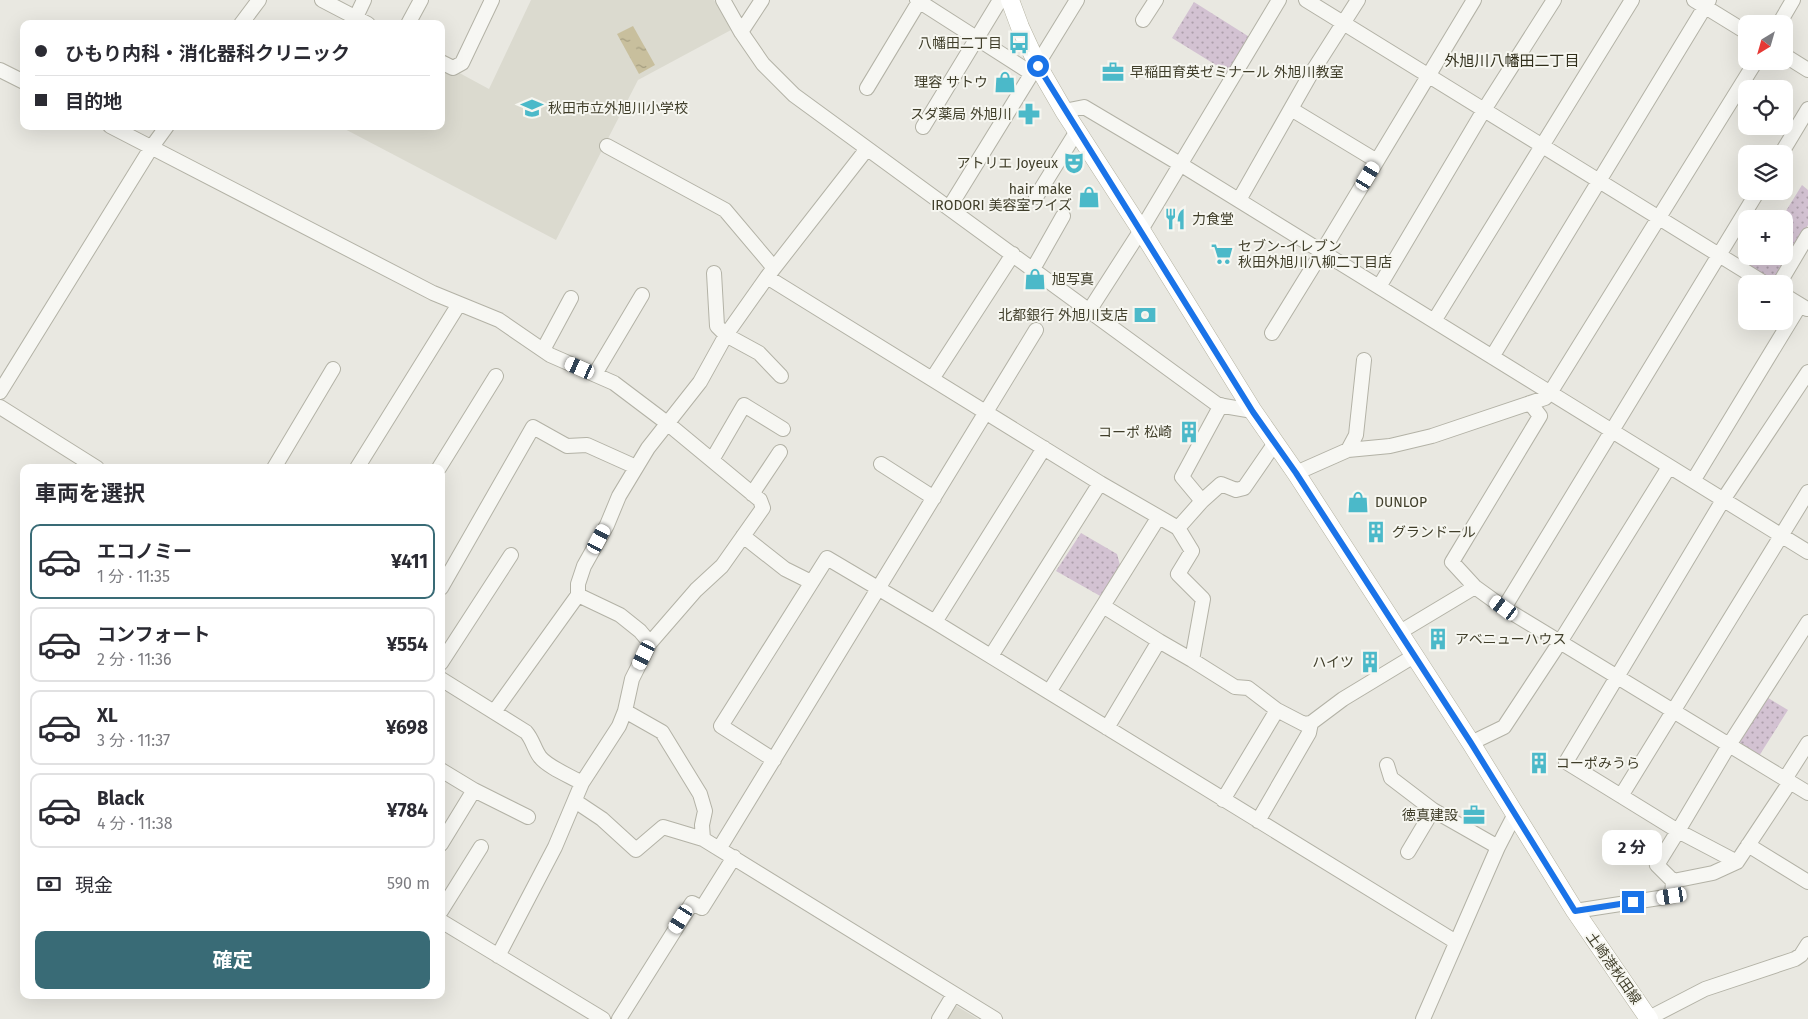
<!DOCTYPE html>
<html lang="ja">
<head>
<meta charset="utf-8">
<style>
  body { margin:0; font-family:"Fira Sans","Noto Sans JP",sans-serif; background:#f7f7f7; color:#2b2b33; height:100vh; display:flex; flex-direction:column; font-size:19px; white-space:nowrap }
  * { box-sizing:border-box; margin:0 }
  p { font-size:16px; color:#7c7c81 }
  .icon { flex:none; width:28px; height:28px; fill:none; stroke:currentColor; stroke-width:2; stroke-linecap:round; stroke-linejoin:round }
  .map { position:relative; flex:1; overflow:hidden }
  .details { position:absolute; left:20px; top:464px; width:425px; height:535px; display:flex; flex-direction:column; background:#fff; border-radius:10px; box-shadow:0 5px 20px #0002 }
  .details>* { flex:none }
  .top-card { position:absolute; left:20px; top:20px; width:425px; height:110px; border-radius:10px; box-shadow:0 5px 20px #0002; display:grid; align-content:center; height:110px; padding:0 15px; background:#fff }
  .needle { width:32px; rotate:217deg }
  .buttons { position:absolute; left:1738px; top:15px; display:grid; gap:10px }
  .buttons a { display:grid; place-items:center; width:55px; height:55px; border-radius:10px; background:#fff; box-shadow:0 5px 20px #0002; font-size:25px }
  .end { position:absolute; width:22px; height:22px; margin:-11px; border:6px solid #1a73e8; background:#fff; box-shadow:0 0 0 2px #fff }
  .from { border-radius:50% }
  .bubble { position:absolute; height:35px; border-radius:10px; background:#fff; box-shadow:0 5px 20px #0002; font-size:16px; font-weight:700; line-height:35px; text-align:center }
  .car { position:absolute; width:15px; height:30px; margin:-15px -8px; border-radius:6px; box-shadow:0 0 4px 1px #0007; background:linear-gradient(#fff 24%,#345 0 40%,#fff 0 76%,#345 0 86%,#fff 0) }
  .top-card b { display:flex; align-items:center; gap:18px; height:48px; font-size:19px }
  .top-card b+b { border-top:1px solid #e1e1e2 }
  .top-card i { width:12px; height:12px; background:#2b2b33 }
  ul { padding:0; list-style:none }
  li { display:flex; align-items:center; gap:15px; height:75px; margin:0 10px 8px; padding:0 5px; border:2px solid #e1e1e2; border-radius:10px }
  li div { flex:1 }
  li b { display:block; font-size:19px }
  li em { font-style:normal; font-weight:700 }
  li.current { border-color:#396b76 }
  li>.icon { width:45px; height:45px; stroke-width:1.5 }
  h2 { padding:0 15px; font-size:22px; line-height:60px }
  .pay { display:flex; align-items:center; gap:12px; height:55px; padding:0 15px; font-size:19px }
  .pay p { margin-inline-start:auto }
  .primary-button { display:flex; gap:10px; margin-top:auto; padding:10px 15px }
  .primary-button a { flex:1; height:58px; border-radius:10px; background:#396b76; color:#fff; font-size:20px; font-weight:700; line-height:58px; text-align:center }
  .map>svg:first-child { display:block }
</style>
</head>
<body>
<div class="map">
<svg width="1808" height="1019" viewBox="0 0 1808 1019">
  <defs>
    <pattern id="grass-dots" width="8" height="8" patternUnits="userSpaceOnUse" patternTransform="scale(1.25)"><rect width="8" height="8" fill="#d3c2d2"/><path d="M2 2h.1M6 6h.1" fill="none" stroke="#ad9fab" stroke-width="1.8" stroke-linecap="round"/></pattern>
    <pattern id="water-ripples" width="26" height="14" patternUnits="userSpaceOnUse" patternTransform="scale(1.25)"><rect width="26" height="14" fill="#c8bf9d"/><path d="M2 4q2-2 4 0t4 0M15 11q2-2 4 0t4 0" fill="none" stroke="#a49d80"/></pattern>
  </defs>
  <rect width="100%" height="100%" fill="#e9e8e1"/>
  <!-- built -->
  <path fill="#dbdacf" d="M531,0H714L731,30L638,80L556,240L339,126H441V63L489,89Z
    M955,1005L978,1019H947Z"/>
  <!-- grass -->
  <path fill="url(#grass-dots)" d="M1194,2L1251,38L1229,73L1172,38Z
    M1802,185L1808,190V225L1775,281L1750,267L1757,256H1784V219H1781Z
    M1081,533L1117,554L1121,569L1102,597L1056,571Z
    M1765,696L1788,710L1759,756L1736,742Z"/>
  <!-- water -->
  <path fill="url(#water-ripples)" d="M633,26L655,65L639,74L617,34Z"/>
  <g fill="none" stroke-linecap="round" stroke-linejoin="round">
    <!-- minor casing -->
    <g stroke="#b3b2a6" stroke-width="16">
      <path id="minor" d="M322,0L368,24
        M723,0L741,32L763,64L794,95L1218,405L1253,411
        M917,0L1031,73
        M1306,0L1766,284
        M1694,0L1746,32
        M356,17L364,0
        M1143,20L1156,0
        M241,24L259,0
        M408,24L421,0
        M1779,24L1793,0
        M741,32L762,0
        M1784,55L1808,70
        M441,62L453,68L462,63L492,0
        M0,70L24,82
        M867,88L920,0
        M1291,109L1377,161
        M1064,111L1084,107L1180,164L1808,552
        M110,126L433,293L499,320L550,355L614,383L667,423L760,500L763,508L722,566L696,590L650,643L632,679L625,711L619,726L582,783L555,847L498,956
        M923,127L1000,0
        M607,146L725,210L774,268
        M1781,154L1808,109
        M1758,191L1504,608L1808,793
        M1036,197L1077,131
        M1239,200L1309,77L1358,0
        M949,208L1077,0
        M1033,269L1063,216
        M714,273L717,326L726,335L759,353L781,376
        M767,277L1100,483L1178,528L1192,551L1178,574L1203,599L1192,660L1235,687L1248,688L1277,710L1304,724L1311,723L1343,699L1414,656
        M1779,284L1808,235
        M1379,287L1484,110L1554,0
        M1784,295L1807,309
        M1089,311L1141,230L1279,0
        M1434,321L1632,0
        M1272,333L1322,252L1474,0
        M543,350L571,298
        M1492,357L1709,0
        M1808,372L1723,500L1566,762L1678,831L1729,745L1808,622
        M595,374L642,295
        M932,379L1013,254
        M0,392L151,148L167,126
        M0,407L97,468
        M1348,450L1356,435L1364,360
        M712,460L744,405L783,429
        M881,464L934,498
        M274,468L333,369
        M357,468L459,304
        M439,468L496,376
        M1296,473L1348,450L1390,446L1432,436L1545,398L1550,393L1756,61
        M1693,481L1800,305
        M752,494L780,452
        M1202,501L1182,477L1221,405
        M1178,528L1202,501L1221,484L1236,490L1244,488L1275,443
        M743,536L785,569L811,582
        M441,588L533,427L567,446L587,445L636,467
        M578,595L620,615L640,631L650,643
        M1103,606L1159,641
        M1504,608L1475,587L1452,562L1540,416L1530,403
        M935,622L1044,448
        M1400,632L1475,587
        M991,656L1100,483
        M441,663L511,555
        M441,679L526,732C533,740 534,749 540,757C548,767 570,776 582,783
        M1049,692L1158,518
        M625,711L662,732L700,794L705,811L702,825L703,839L995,1019
        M494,712L578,595V584L584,566L607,525L619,496L648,448L700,382L726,335L767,277L866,150
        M1107,728L1159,641L1192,660
        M1471,743L1504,727L1560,642L1669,467
        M774,760L721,726L827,558L935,622L1456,942
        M1387,765L1391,778L1433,810L1498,847
        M441,770L474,790L441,844
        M1785,779L1808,743
        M474,790L528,817
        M1621,796L1808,492
        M1223,800L1277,710
        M575,801L602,819L636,850L663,827L703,839
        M1258,821L1309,733L1311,723
        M1748,845L1808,882
        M719,849L1036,330
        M1408,852L1433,810
        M1673,881L1713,873L1737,862
        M441,911L481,847
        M1575,911L1672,896L1673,881L1657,865L1678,831L1737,862L1790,782
        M441,921L603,1019
        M619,1019L692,903L702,908L734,857
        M939,1019L954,994
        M1423,1019L1498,847L1515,814
        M1647,1019L1705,989L1795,959L1801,955L1808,944"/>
    </g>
    <!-- major casing -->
    <g stroke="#b4b2a0" stroke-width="19">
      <path id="major" d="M1010,0L1020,27L1038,66L1064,111L1141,230L1253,411L1296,473L1471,743L1575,911L1649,1019"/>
    </g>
    <!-- minor -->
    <use href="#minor" stroke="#f7f7f3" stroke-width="14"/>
    <!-- major -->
    <use href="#major" stroke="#fff" stroke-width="18"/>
  </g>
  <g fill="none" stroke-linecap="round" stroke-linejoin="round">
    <!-- route -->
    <path stroke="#1a73e8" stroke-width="6" d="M1038,66L1253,412L1296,473L1471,743L1575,911L1633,902"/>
  </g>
  <!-- icons -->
  <defs>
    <g id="bus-bare" transform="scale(1.725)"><path d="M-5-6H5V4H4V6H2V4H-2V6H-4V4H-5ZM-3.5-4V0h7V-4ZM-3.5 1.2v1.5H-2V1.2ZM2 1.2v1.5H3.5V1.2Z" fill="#4bb9c9" stroke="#f6f6f0" stroke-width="2.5" paint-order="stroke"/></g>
    <g id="office-bare" transform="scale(1.725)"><path d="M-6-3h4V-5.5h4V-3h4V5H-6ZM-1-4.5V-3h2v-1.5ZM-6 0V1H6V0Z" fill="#4bb9c9" stroke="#f6f6f0" stroke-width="2.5" paint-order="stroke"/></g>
    <g id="shop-bare" transform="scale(1.725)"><path d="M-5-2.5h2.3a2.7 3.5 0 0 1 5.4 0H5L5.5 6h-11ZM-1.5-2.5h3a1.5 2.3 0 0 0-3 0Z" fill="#4bb9c9" stroke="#f6f6f0" stroke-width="2.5" paint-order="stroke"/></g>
    <g id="school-bare" transform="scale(1.725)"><path d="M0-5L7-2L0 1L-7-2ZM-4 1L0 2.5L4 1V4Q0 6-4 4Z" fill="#4bb9c9" stroke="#f6f6f0" stroke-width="2.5" paint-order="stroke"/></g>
    <g id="pharmacy-bare" transform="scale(1.725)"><path d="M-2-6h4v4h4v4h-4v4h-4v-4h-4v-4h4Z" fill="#4bb9c9" stroke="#f6f6f0" stroke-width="2.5" paint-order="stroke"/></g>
    <g id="theatre-bare" transform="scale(1.725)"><path d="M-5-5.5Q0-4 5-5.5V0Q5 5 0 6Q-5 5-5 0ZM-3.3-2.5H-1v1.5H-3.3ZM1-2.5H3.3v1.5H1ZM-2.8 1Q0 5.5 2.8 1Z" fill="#4bb9c9" stroke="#f6f6f0" stroke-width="2.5" paint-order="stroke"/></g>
    <g id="restaurant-bare" transform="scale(1.725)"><path d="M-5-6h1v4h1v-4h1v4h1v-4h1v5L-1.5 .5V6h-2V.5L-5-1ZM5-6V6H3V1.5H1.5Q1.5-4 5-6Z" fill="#4bb9c9" stroke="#f6f6f0" stroke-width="2.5" paint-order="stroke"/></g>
    <g id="supermarket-bare" transform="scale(1.725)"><path d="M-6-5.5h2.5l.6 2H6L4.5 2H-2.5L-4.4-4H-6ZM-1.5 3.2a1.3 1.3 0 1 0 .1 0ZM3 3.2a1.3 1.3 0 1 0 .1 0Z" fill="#4bb9c9" stroke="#f6f6f0" stroke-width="2.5" paint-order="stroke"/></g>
    <g id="bank-bare" transform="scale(1.725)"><path d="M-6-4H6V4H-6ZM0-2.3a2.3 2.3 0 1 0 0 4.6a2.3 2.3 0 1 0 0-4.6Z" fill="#4bb9c9" stroke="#f6f6f0" stroke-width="2.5" paint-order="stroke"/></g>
    <g id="building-bare" transform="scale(1.725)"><path d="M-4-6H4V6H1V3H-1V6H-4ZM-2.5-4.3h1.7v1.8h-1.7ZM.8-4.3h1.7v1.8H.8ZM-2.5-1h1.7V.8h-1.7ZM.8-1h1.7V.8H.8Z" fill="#4bb9c9" stroke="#f6f6f0" stroke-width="2.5" paint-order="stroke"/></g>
  </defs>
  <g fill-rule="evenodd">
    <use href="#bus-bare" x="1019" y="43"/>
    <use href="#office-bare" x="1113" y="72"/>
    <use href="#shop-bare" x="1005" y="82"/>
    <use href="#school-bare" x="532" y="108"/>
    <use href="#pharmacy-bare" x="1029" y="114"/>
    <use href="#theatre-bare" x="1074" y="163"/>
    <use href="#shop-bare" x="1089" y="197"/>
    <use href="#restaurant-bare" x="1175" y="219"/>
    <use href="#supermarket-bare" x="1222" y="254"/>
    <use href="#shop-bare" x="1035" y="279"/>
    <use href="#bank-bare" x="1145" y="315"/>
    <use href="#building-bare" x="1189" y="432"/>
    <use href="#shop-bare" x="1358" y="502"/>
    <use href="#building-bare" x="1376" y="532"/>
    <use href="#building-bare" x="1438" y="639"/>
    <use href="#building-bare" x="1370" y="662"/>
    <use href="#building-bare" x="1539" y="763"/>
    <use href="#office-bare" x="1474" y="815"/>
  </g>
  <g text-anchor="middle" stroke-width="4" stroke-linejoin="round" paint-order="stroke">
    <!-- poi labels -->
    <g font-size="14" fill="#403e2a" stroke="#f6f6f0" text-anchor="end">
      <text x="1002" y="48">八幡田二丁目</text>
      <text x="1130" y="77" text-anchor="start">早稲田育英ゼミナール 外旭川教室</text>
      <text x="988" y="87">理容 サトウ</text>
      <text x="548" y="113" text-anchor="start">秋田市立外旭川小学校</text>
      <text x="1012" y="119">スダ薬局 外旭川</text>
      <text x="1058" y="168">アトリエ Joyeux</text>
      <text x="1072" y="194">hair make<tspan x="1072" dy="16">IRODORI 美容室ワイズ</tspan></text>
      <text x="1192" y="224" text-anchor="start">力食堂</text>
      <text x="1238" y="251" text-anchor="start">セブン-イレブン<tspan x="1238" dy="16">秋田外旭川八柳二丁目店</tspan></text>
      <text x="1052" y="284" text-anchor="start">旭写真</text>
      <text x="1128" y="320">北都銀行 外旭川支店</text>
      <text x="1172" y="437">コーポ 松崎</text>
      <text x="1375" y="507" text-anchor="start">DUNLOP</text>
      <text x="1392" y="537" text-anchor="start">グランドール</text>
      <text x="1455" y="644" text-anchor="start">アベニューハウス</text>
      <text x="1354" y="667">ハイツ</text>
      <text x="1556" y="768" text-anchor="start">コーポみうら</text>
      <text x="1458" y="820">徳真建設</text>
    </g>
    <!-- street labels -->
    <g font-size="14" fill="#403e2a" stroke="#f6f6f0">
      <text transform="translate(1614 968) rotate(55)" y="5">土崎港秋田線</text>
    </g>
    <!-- neighbourhood labels -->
    <g font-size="15" fill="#312f1c" stroke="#f6f6f0">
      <text x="1512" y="66">外旭川八幡田二丁目</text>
    </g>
  </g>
</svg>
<div class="buttons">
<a><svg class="needle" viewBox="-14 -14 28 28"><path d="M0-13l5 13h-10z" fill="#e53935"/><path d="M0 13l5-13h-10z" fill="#7c7c81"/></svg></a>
<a><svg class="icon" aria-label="locate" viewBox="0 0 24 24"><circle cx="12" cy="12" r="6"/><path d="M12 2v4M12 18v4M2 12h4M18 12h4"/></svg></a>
<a><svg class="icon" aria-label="layers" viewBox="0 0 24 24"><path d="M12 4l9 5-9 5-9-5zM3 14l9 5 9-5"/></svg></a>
<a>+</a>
<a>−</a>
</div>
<i class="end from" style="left:1038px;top:66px"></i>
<i class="end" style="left:1633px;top:902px"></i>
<div class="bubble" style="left:1602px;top:830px;width:60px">2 分</div>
<i class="car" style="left:1368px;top:176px;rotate:31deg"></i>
<i class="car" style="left:580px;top:368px;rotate:294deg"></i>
<i class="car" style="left:599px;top:539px;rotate:28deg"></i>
<i class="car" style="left:1504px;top:608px;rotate:306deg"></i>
<i class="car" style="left:644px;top:655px;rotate:206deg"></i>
<i class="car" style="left:1672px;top:896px;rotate:261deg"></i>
<i class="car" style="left:681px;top:919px;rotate:212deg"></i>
<div class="top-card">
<b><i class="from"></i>ひもり内科・消化器科クリニック</b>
<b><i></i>目的地</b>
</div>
<section class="details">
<h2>車両を選択</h2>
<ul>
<li class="current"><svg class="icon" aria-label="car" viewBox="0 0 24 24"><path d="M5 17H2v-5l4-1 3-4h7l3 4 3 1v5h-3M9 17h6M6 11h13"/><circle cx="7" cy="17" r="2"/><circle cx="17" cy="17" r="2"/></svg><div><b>エコノミー</b><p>1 分 · 11:35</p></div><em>¥411</em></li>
<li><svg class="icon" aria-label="car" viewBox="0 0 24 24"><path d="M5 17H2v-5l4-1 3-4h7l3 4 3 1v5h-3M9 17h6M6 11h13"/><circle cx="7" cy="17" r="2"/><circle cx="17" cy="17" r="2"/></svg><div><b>コンフォート</b><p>2 分 · 11:36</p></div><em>¥554</em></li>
<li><svg class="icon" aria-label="car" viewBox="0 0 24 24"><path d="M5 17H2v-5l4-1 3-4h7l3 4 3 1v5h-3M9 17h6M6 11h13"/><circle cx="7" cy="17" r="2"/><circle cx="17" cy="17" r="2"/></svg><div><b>XL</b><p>3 分 · 11:37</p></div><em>¥698</em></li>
<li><svg class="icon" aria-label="car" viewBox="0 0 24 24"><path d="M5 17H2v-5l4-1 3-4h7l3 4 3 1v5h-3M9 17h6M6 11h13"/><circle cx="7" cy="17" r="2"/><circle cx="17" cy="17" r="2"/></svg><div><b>Black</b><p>4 分 · 11:38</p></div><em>¥784</em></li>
</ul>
<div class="pay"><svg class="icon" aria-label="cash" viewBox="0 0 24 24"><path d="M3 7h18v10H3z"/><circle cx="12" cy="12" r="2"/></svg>現金<p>590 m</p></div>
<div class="primary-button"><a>確定</a></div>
</section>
</div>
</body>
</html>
